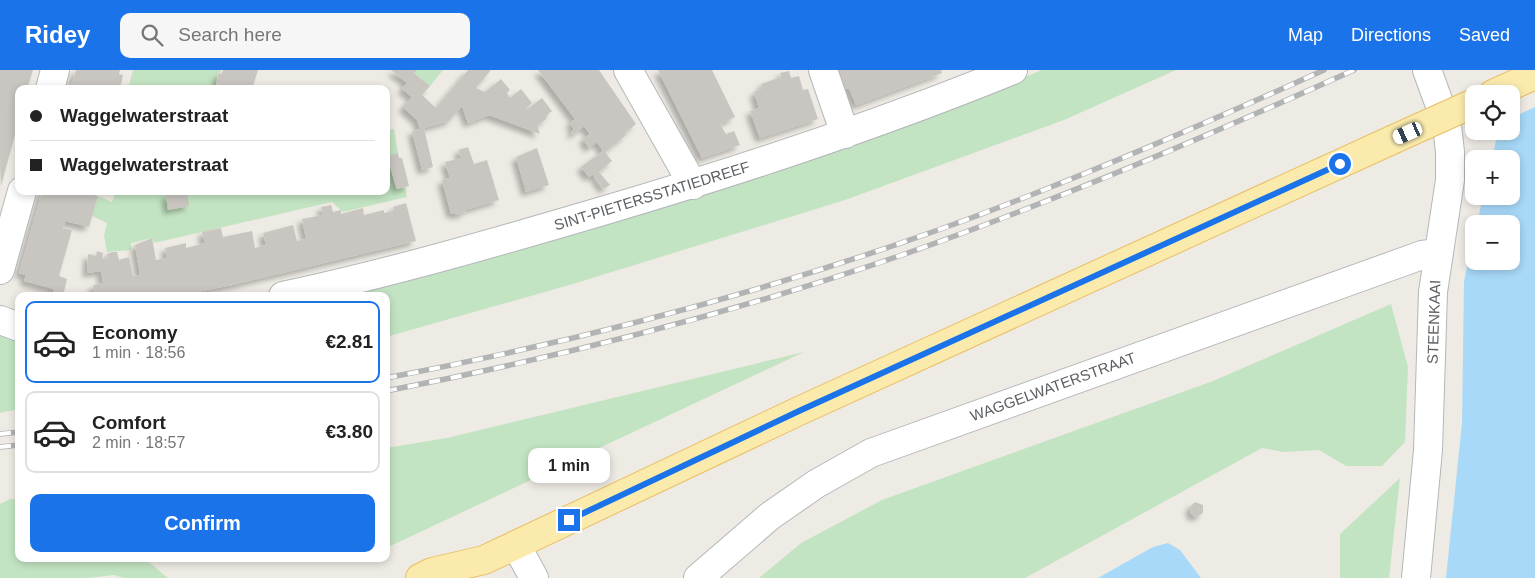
<!DOCTYPE html>
<html lang="en">
<head>
<meta charset="utf-8">
<style>
  body { margin:0; font-family:Helvetica,sans-serif; background:#f6f6f6; color:#222; height:100vh; display:flex; flex-direction:column; font-size:19px; white-space:nowrap }
  * { box-sizing:border-box; margin:0 }
  p { font-size:16px; color:#767676 }
  .icon { flex:none; width:28px; height:28px; fill:none; stroke:currentColor; stroke-width:2; stroke-linecap:round; stroke-linejoin:round }
  .map { position:relative; flex:1; overflow:hidden }
  .sheet { position:absolute; left:15px; top:222px; width:375px; height:270px; display:flex; flex-direction:column; background:#fff; border-radius:10px; box-shadow:0 2px 8px #0003 }
  .sheet>* { flex:none }
  .banner { position:absolute; left:15px; top:15px; width:375px; height:110px; border-radius:10px; box-shadow:0 2px 8px #0003; display:grid; align-content:center; height:110px; padding:0 15px; background:#fff }
  .fabs { position:absolute; left:1465px; top:15px; display:grid; gap:10px }
  .fabs a { display:grid; place-items:center; width:55px; height:55px; border-radius:10px; background:#fff; box-shadow:0 2px 8px #0003; font-size:25px }
  .end { position:absolute; width:22px; height:22px; margin:-11px; border:6px solid #1a73e8; background:#fff; box-shadow:0 0 0 2px #fff }
  .from { border-radius:50% }
  .bubble { position:absolute; height:35px; border-radius:10px; background:#fff; box-shadow:0 2px 8px #0003; font-size:16px; font-weight:700; line-height:35px; text-align:center }
  .car { position:absolute; width:15px; height:30px; margin:-15px -8px; border-radius:6px; box-shadow:0 0 4px 1px #0007; background:linear-gradient(#fff 24%,#345 0 40%,#fff 0 76%,#345 0 86%,#fff 0) }
  .banner b { display:flex; align-items:center; gap:18px; height:48px; font-size:19px }
  .banner b+b { border-top:1px solid #e0e0e0 }
  .banner i { width:12px; height:12px; background:#222 }
  ul { padding:9px 0 0; list-style:none }
  li { display:flex; align-items:center; gap:15px; height:82px; margin:0 10px 8px; padding:0 5px; border:2px solid #e0e0e0; border-radius:10px }
  li div { flex:1 }
  li b { display:block; font-size:19px }
  li em { font-style:normal; font-weight:700 }
  li.active { border-color:#1a73e8 }
  li>.icon { width:45px; height:45px; stroke-width:1.5 }
  .button { display:flex; gap:10px; margin-top:auto; padding:10px 15px }
  .button a { flex:1; height:58px; border-radius:10px; background:#1a73e8; color:#fff; font-size:20px; font-weight:700; line-height:58px; text-align:center }
  header { display:flex; align-items:center; gap:30px; box-sizing:border-box; height:70px; padding:0 25px; background:#1a73e8; color:#fff }
  header strong { font-size:24px }
  nav { display:flex; gap:28px; margin-inline-start:auto; font-size:18px }
  .search { width:350px; height:45px; background:#f6f6f6; display:flex; align-items:center; gap:12px; box-sizing:border-box; padding:0 18px; border-radius:10px; color:#767676; font-size:19px }
  .map>svg:first-child { display:block }
</style>
</head>
<body>
<header>
<strong>Ridey</strong>
<div class="search"><svg class="icon" aria-label="search" viewBox="0 0 24 24"><circle cx="10" cy="10" r="6"/><path d="M15 15l6 6"/></svg>Search here</div>
<nav><a>Map</a><a>Directions</a><a>Saved</a></nav>
</header>
<div class="map">
<svg width="1535" height="508" viewBox="0 0 1535 508">
  <defs>
    <filter id="shadow"><feDropShadow dx="-4.5" dy="4.5" stdDeviation="2.5" flood-color="#0004"/></filter>
  </defs>
  <rect width="100%" height="100%" fill="#eeebe4"/>
  <!-- green -->
  <path fill="#c3e4c2" d="M133,0H221L217,5L215,19H137L129,15Z
    M417,0H443L430,16L414,3Z
    M1042,0H1176L1064,50L845,130L573,214L386,267V226H326L952,37Z
    M394,59L398,83L387,86L396,119L405,117L407,127L343,142L332,132L154,173L152,168L131,173V180L107,182L104,165L107,153L92,146L98,126L112,132L116,121H386V60Z
    M1391,234L1408,297L1405,372L1382,396H1346L1319,380L1284,382L1262,378L1025,508H759L801,473L882,430L1213,311Z
    M0,262L19,268V339L0,343Z
    M804,282L386,478V378L447,368Z
    M1400,408L1389,508H1340V464Z
    M10,429H19V489H145L168,508H124L114,505L87,508H0V434Z"/>
  <!-- water -->
  <path fill="#a8d9f9" d="M1535,0V508H1446L1462,353L1464,211L1474,167V191H1511V154H1477L1483,126H1511V89H1492L1498,61H1511V24Z
    M1168,473L1180,480L1201,508H1098L1153,477Z"/>
  <!-- pier -->
  <path fill="#eeebe4" d="M1477,0H1535V37L1511,48V24H1484Z"/>
  <!-- building -->
  <path fill="#c9c6c1" filter="url(#shadow)" d="M0,0H33L27,19H19V50L1,116Z
    M76,0H120L119,4L123,5L120,19H70Z
    M223,0H258L252,19H216L218,4H222Z
    M391,0H417L414,3L430,16L422,25L436,38L468,0H491L476,18L485,22L501,9L510,20L507,23L510,28L521,19L532,33L526,38L531,40L530,37L542,28L552,41L547,45L546,49L537,55L540,64L489,45L468,53L462,36L449,51L424,58L433,97L422,100L412,61L420,59L417,50L403,37L412,27L402,19L407,13Z
    M538,0H599L636,54L625,63L626,65L605,82L612,91L599,102L610,115L603,119L593,104L589,107L581,97L603,81L597,72L589,78L583,69L590,64L584,56L573,65L571,62L574,59L570,53L575,49Z
    M658,0H712L735,47L720,54L726,64L734,61L740,75L702,88Z
    M832,0H941L942,3L856,35L849,18L839,21Z
    M789,1L791,8L799,6L803,20L808,19L818,49L760,68L750,41L759,38L754,22L763,18L761,14L781,7L780,3Z
    M468,77L474,94L487,90L499,130L465,140L466,142L456,145L455,143L451,144L442,110L450,108L445,92L461,88L458,80Z
    M537,78L549,115L526,122L516,87Z
    M398,83L399,88H402L409,116L397,119L387,86Z
    M42,121H78L98,126L89,157L65,151L63,158L72,160L59,206L67,209L63,226H52L54,219L24,211L26,205L19,203Z
    M187,121L189,136L168,140L166,125Z
    M406,133L416,171L232,215L177,226H95L93,215L103,213L101,201L87,203L88,184L96,186L97,181L103,183L102,188L108,190L107,184L112,182H117L119,190L129,187L133,206L140,205L135,175L152,168L156,190L167,188L165,178L186,173V178L205,173L202,162L221,158L223,167L252,161L255,178L266,175L263,163L293,155L297,171L306,169L302,149L323,145L321,137L331,135L333,142L341,140V144L363,138L364,145L384,140V143L394,141L393,137Z
    M1195,432L1203,435V443L1196,447L1191,444L1190,437Z"/>
  <g fill="none" stroke-linecap="round" stroke-linejoin="round">
    <!-- minor casing -->
    <g stroke="#b4b7ba" stroke-width="30">
      <path id="minor" d="M628,0L693,115
        M823,0L845,64
        M50,19L55,0
        M0,200L22,121
        M283,226C390,203 494,173 599,142C739,101 878,55 1013,0
        M0,250L19,257
        M516,475L534,508
        M698,508L770,446L816,414L871,383L1422,185L1438,183
        M1416,508L1428,380L1433,222L1450,110V82L1447,55L1427,0"/>
    </g>
    <!-- major casing -->
    <g stroke="#e8be62" stroke-width="30">
      <path id="major" d="M1493,24L1535,5
        M420,508L432,502L484,490L799,341L1392,70"/>
    </g>
    <!-- minor -->
    <use href="#minor" stroke="#fff" stroke-width="28"/>
    <!-- major -->
    <use href="#major" stroke="#faebad" stroke-width="28"/>
    <!-- rail casing -->
    <g stroke="#b2b3b4" stroke-width="5.5">
      <path id="rail" d="M386,308C607,266 827,206 1036,123C1133,85 1229,43 1324,0
        M386,321C561,287 734,243 902,185C1056,131 1206,67 1354,0
        M0,364L19,362
        M0,377L19,375"/>
    </g>
    <!-- rail -->
    <use href="#rail" stroke="#fff" stroke-width="4" stroke-dasharray="11" stroke-linecap="butt"/>
    <!-- major-bridge casing -->
    <g stroke="#e8be62" stroke-width="30" stroke-linecap="butt">
      <path id="major-bridge" d="M1392,70L1474,33"/>
    </g>
    <!-- major-bridge -->
    <use href="#major-bridge" stroke="#faebad" stroke-width="28"/>
  </g>
  <g fill="none" stroke-linecap="round" stroke-linejoin="round">
    <!-- route -->
    <path stroke="#1a73e8" stroke-width="6" d="M569,450L799,341L1340,94"/>
  </g>
  <g text-anchor="middle" stroke-width="4" stroke-linejoin="round" paint-order="stroke">
    <!-- street labels -->
    <g font-size="15" fill="#5c6064" stroke="#fff">
      <text transform="translate(652 126) rotate(-17)" y="5">SINT-PIETERSSTATIEDREEF</text>
      <text transform="translate(1434 252) rotate(-88)" y="5">STEENKAAI</text>
      <text transform="translate(1053 317) rotate(-20)" y="5">WAGGELWATERSTRAAT</text>
    </g>
  </g>
</svg>
<div class="fabs">
<a><svg class="icon" aria-label="locate" viewBox="0 0 24 24"><circle cx="12" cy="12" r="6"/><path d="M12 2v4M12 18v4M2 12h4M18 12h4"/></svg></a>
<a>+</a>
<a>−</a>
</div>
<i class="end from" style="left:1340px;top:94px"></i>
<i class="end" style="left:569px;top:450px"></i>
<div class="bubble" style="left:528px;top:378px;width:82px">1 min</div>
<i class="car" style="left:1408px;top:63px;rotate:246deg"></i>
<div class="banner">
<b><i class="from"></i>Waggelwaterstraat</b>
<b><i></i>Waggelwaterstraat</b>
</div>
<section class="sheet">
<ul>
<li class="active"><svg class="icon" aria-label="car" viewBox="0 0 24 24"><path d="M5 17H2v-5l4-1 3-4h7l3 4 3 1v5h-3M9 17h6M6 11h13"/><circle cx="7" cy="17" r="2"/><circle cx="17" cy="17" r="2"/></svg><div><b>Economy</b><p>1 min · 18:56</p></div><em>€2.81</em></li>
<li><svg class="icon" aria-label="car" viewBox="0 0 24 24"><path d="M5 17H2v-5l4-1 3-4h7l3 4 3 1v5h-3M9 17h6M6 11h13"/><circle cx="7" cy="17" r="2"/><circle cx="17" cy="17" r="2"/></svg><div><b>Comfort</b><p>2 min · 18:57</p></div><em>€3.80</em></li>
</ul>
<div class="button"><a>Confirm</a></div>
</section>
</div>
</body>
</html>
